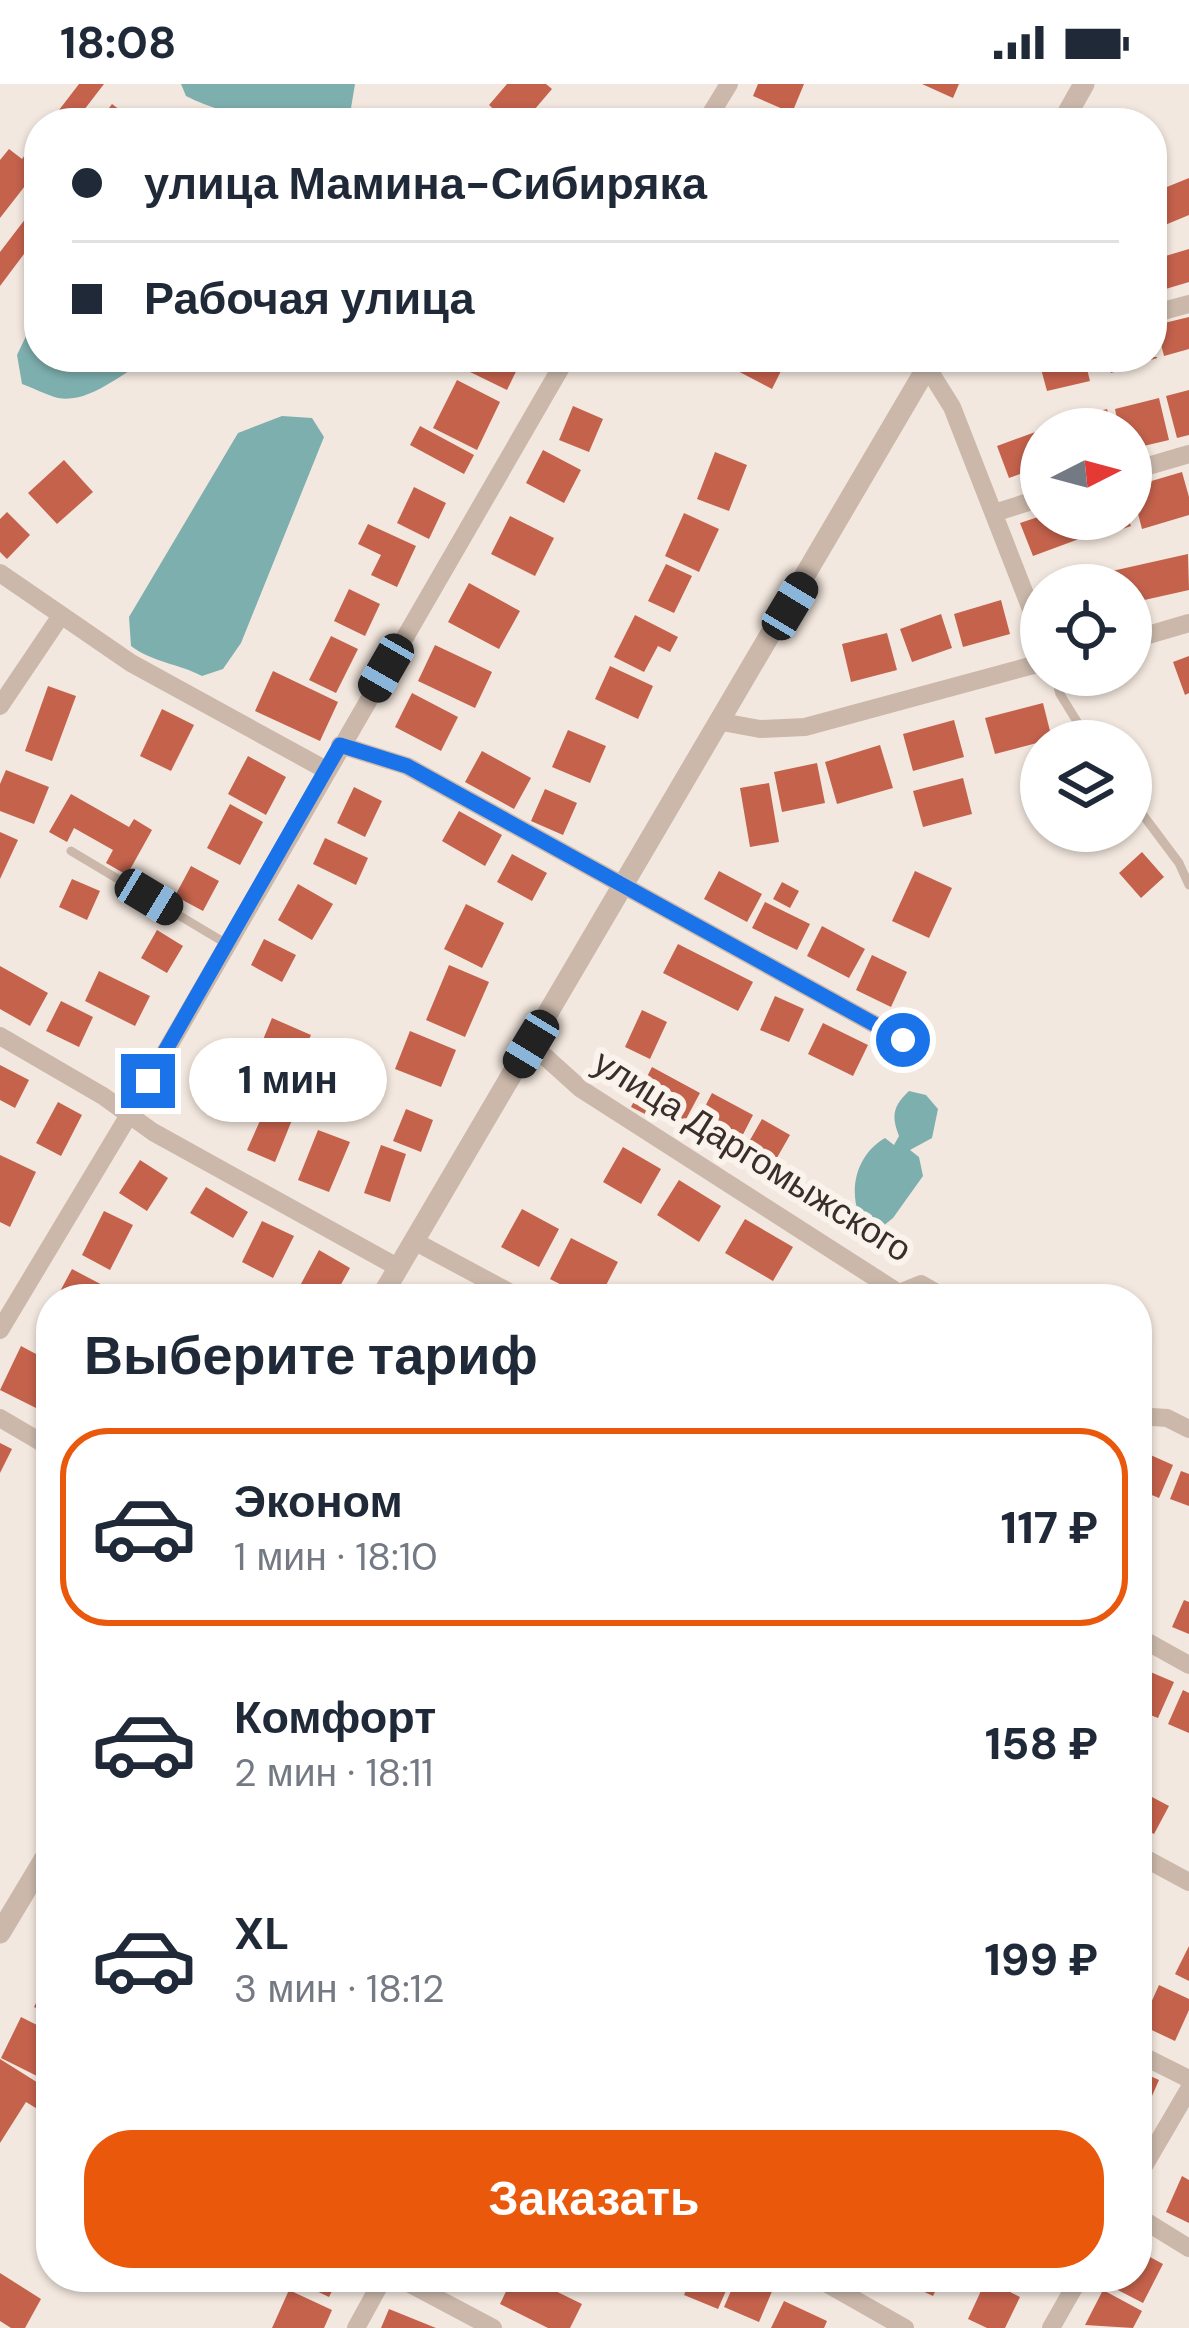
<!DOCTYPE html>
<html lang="ru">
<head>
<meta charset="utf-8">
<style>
  body { margin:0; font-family:"DM Sans",sans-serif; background:#f2f2f3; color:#1f2937; height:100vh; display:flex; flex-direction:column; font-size:45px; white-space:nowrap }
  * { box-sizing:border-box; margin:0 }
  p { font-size:39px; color:#747a83 }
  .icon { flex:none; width:66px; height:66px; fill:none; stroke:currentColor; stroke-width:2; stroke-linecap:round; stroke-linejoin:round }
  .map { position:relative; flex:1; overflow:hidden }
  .panel { position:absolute; left:36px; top:1200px; width:1116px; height:1008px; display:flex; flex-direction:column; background:#fff; border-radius:48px; box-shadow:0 3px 9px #0004 }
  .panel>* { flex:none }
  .guide { position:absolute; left:24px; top:24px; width:1143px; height:264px; border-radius:48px; box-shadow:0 3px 9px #0004; display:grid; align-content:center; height:264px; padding:0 48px; background:#fff }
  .needle { width:78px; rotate:84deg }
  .fabs { position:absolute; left:1020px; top:324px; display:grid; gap:24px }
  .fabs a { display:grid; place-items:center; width:132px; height:132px; border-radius:50%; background:#fff; box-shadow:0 3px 9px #0004; font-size:60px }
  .end { position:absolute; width:54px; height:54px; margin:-27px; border:15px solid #1a73e8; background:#fff; box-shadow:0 0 0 6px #fff }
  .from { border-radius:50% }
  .bubble { position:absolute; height:84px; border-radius:42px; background:#fff; box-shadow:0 3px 9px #0004; font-size:39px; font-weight:800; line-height:84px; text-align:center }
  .car { position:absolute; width:36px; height:72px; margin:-36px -18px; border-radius:15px; box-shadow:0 0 9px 3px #0007; background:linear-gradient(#222 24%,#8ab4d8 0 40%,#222 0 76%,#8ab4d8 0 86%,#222 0) }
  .guide b { display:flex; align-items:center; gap:42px; height:114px; font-size:45px }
  .guide b+b { border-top:3px solid #e0e1e3 }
  .guide i { width:30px; height:30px; background:#1f2937 }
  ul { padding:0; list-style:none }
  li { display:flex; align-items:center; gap:36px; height:198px; margin:0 24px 18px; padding:0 24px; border:6px solid transparent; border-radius:48px }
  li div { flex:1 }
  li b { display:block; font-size:45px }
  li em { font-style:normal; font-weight:800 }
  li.on { border-color:#ea580c }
  li>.icon { width:108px; height:108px; stroke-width:1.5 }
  h2 { padding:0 48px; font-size:54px; line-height:144px }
  .action { display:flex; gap:24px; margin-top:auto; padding:24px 48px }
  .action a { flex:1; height:138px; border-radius:48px; background:#ea580c; color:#fff; font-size:48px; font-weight:800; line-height:138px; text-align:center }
  .status { display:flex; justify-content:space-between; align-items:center; height:84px; padding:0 60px; background:#fff; direction:ltr }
  .status svg { height:33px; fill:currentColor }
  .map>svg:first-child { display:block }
</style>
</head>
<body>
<div class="status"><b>18:08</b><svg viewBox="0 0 49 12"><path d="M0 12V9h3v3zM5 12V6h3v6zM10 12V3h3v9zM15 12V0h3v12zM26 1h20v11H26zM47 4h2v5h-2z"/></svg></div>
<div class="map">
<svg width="1189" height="2244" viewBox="0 0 1189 2244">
  <rect width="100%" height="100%" fill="#f3e8df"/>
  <!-- water -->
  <path fill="#7eafaf" d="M181,0H355L351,24L342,39C290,39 233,36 186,12Z
    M39,225V273H153C125,286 91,320 58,314C46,311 34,304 22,300L17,271Z
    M282,332L312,334L324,353L241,559L223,585L202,592C177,579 154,579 131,562L129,533L238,349Z
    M909,1007L926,1011L938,1025L932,1054L910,1066L919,1073L923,1092L893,1134L872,1151C845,1123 850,1074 885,1054L894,1061L899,1052C891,1032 893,1022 909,1007Z"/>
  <!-- building -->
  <path fill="#c4624c" d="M79,0H104L74,39H49Z
    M507,0H546L552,5L523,39H509L489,21Z
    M758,0H804L792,29L753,12Z
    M922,0H959L953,14Z
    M112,20L128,32L123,39H98Z
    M39,52V84L0,134V76L9,65L22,75Z
    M1189,94V131L1165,141L1152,109Z
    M39,117V150L0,202V168Z
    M1189,165V198L1159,207L1152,176Z
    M1189,233V265L1164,272L1156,241Z
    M475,273H523L507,306L468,287Z
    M735,273H788L772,305L730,283Z
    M1084,273L1090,297L1047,307L1038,274Z
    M1106,273H1157V274L1111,289Z
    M457,296L500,318L477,366L433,344Z
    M1189,306V351L1177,354L1166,312Z
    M1159,314L1169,356L1131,365V345H1119L1115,325Z
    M573,322L603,335L589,368L559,356Z
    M1107,325L1113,345H1056L1054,339Z
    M420,342L474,371L464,390L410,361Z
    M1041,346V382L1009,394L997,362Z
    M543,366L581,386L564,419L526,399Z
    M715,368L747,381L729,427L697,415Z
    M64,376L93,408L57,440L28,409Z
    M1182,388L1189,413V431L1142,445L1131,403Z
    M414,403L446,419L429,455L397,439Z
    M7,428L30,451L7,475L0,468V435Z
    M684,429L719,445L699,488L665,472Z
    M510,432L554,454L535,492L491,470Z
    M1041,432V435H1071L1079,455L1033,472L1020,439Z
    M1099,435H1128L1131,442L1105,451Z
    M368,440L416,462L397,503L371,491L381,471L358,460Z
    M1188,470L1189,506L1131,519V501H1115L1112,487Z
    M666,480L692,492L674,529L648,517Z
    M1091,489L1096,501H1062Z
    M469,499L520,527L499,565L448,538Z
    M349,505L380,520L365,552L334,537Z
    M1001,516L1010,550L963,563L954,530Z
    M941,530L952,564L912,578L900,545Z
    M635,531L678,553L670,568L658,562L644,588L614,573Z
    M887,549L897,586L851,598L842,560Z
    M331,552L358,565L336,609L309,596Z
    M435,561L492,588L475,624L418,597Z
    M1189,572V609L1185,611L1173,578Z
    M610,582L653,602L638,635L595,615Z
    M273,587L338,618L320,657L255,627Z
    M48,602L76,612L52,677L25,667Z
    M412,609L458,633L441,667L395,643Z
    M1043,619L1052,655L995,670L985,634Z
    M162,625L194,641L171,687L140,672Z
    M954,636L964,673L913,687L903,650Z
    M568,646L606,662L590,699L552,683Z
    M880,661L893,704L837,720L825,678Z
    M482,667L531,694L514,725L465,698Z
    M248,672L286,693L266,731L228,710Z
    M817,679L825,719L782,728L774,688Z
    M6,686L49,703L34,740L0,727V700Z
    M963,694L972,730L923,743L913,707Z
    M769,699L779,758L750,763L740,704Z
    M354,703L382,717L365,753L337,739Z
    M545,705L577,719L563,751L531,737Z
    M71,710L129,743L134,735L152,746L127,791L106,779L113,766L74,744L67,758L49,748Z
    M230,720L263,738L240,781L207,764Z
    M459,727L502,751L485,782L442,757Z
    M0,748L18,756L0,795Z
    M325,754L368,774L356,801L313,780Z
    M1142,768L1164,793L1141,814L1119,789Z
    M512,770L547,789L532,817L497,798Z
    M191,782L219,797L203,827L175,812Z
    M719,787L762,810L747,838L704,815Z
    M915,787L952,804L929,854L892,837Z
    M72,795L100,807L87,836L59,823Z
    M782,798L799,807L790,824L773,815Z
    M298,800L333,820L312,856L278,836Z
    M765,818L810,840L797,866L752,844Z
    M466,820L504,839L482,884L444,865Z
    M822,842L865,865L849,894L807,872Z
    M157,846L183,862L167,889L141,874Z
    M264,855L296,871L282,898L251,881Z
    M678,860L753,898L738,927L663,889Z
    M872,871L907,888L891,923L856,906Z
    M449,881L489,898L465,953L426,936Z
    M0,882L48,909L30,942L0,925Z
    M99,887L150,912L135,942L85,917Z
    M775,912L804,925L789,958L760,946Z
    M61,917L93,933L79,963L46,947Z
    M642,926L667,938L650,975L625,963Z
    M272,934L311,951L298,980L260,963Z
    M823,939L868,961L853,992L808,970Z
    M410,947L456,966L441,1003L395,985Z
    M0,981L29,996L15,1024L0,1016Z
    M652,983L700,1009L685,1037L651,1018L645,1030L631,1023Z
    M712,1009L753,1031L734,1068L693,1046Z
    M58,1018L82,1031L61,1072L36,1059Z
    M266,1023L292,1036L275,1078L247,1066Z
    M406,1025L433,1036L421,1068L393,1057Z
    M762,1035L790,1051L770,1086L742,1070Z
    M318,1046L350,1058L329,1108L298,1096Z
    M381,1061L406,1070L390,1118L364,1109Z
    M623,1063L661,1085L641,1120L603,1098Z
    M0,1071L36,1088L10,1143L0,1138Z
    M140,1076L168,1094L147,1127L119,1109Z
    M679,1096L721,1122L699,1158L657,1131Z
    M206,1103L248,1128L233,1154L190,1129Z
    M522,1125L559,1145L539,1183L501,1163Z
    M104,1127L133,1141L110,1186L82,1171Z
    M745,1135L793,1163L773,1197L725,1169Z
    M262,1137L294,1152L273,1194L242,1178Z
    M571,1154L618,1178L599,1215H589L550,1195Z
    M319,1166L350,1184L333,1215H297L294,1213Z
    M72,1185L129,1215H61L57,1213Z
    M21,1262L51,1278V1295L36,1324L0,1306Z
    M0,1359L12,1365L0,1389Z
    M1137,1365L1173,1381L1159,1414L1137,1405Z
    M1181,1387L1189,1390V1422L1170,1415Z
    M51,1397V1433L36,1425Z
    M1137,1491L1151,1497L1141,1520L1137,1519Z
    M1184,1516L1189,1518V1550L1172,1543Z
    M1141,1584L1174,1598L1158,1634L1137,1626Z
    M1183,1606L1189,1609V1649L1168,1640Z
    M51,1633V1670L36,1661Z
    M1137,1705L1169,1722L1154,1750L1137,1741Z
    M1189,1862V1897L1175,1890Z
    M51,1889V1932L34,1923Z
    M1159,1901L1189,1915V1926L1175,1957L1141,1941Z
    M21,1933L51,1948L49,1998L1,1974Z
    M0,1975L51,2007V2019L44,2029L26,2018L0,2059Z
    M1137,1986L1159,1996L1137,2046Z
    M1182,2092L1189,2096V2139L1166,2128Z
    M1137,2166L1163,2180L1143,2219L1110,2202L1115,2193H1137Z
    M0,2189L41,2215L25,2244H11L0,2237Z
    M287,2193H339L329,2213Z
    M513,2193H527L582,2220L570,2244H548L500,2220Z
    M692,2193H732L718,2225L684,2211Z
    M737,2193L773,2205L759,2238L724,2223Z
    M903,2193H942L933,2212L901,2197Z
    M1021,2193H1049L1044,2204Z
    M986,2196L1020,2213L1005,2244H987L968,2235Z
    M289,2206L332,2226L324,2244H272Z
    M1103,2206L1142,2227L1133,2244L1085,2241Z
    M784,2217L827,2237L824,2244H771Z
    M389,2225L436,2244H381Z"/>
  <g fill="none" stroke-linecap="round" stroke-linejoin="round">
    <!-- service -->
    <path stroke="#cbb8ab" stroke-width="9" d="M1055,591L1060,610L1089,657
      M1131,715L1179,779L1189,801
      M71,767L227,860"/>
    <!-- minor -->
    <path stroke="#cbb8ab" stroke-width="18" d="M705,39L729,0
      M1152,230L1189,220
      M927,283L952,323L1041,551
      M1131,387L1189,370
      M994,429L1041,414
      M0,489L131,579L326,686
      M1131,556L1189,539
      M0,622L60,533
      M722,638L760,645L805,643L1041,579
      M340,661L407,682L903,956
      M0,952L103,1012L153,1048L399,1184
      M531,960L581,1005L899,1209L921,1200L947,1215
      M414,1157L522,1215
      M0,1246L129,1031L567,273
      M1137,1332L1167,1334L1189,1345
      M0,1334L51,1364
      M1137,1552L1189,1581
      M1137,1770L1189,1798
      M1137,1969L1189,1995
      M1137,2094L1189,2005
      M1137,2132L1189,2164
      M397,2193L493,2244
      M815,2193L905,2244
      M356,2244L384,2193
      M1051,2244L1080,2193"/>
    <!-- tertiary -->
    <path stroke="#cbb8ab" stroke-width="21" d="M1062,39L1084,0
      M380,1215L933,273
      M0,1849L51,1764"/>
  </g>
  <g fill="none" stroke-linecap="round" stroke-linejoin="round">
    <!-- route -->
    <path stroke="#1a73e8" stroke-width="15" d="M148,997L340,661L407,682L903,956"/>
  </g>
  <g text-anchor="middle" stroke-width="12" stroke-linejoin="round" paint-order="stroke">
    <!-- street labels -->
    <g font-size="36" fill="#392e2a" stroke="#faf3ec">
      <text transform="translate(753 1071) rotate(32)" y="13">улица Даргомыжского</text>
    </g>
  </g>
</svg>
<div class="fabs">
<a><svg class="needle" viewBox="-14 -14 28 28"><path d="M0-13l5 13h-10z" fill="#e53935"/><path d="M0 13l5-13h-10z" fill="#747a83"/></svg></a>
<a><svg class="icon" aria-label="locate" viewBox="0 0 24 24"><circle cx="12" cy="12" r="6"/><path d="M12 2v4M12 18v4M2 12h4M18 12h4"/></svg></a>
<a><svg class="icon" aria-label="layers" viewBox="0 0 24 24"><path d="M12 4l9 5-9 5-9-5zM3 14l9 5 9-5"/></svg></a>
</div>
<i class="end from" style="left:903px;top:956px"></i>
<i class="end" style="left:148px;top:997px"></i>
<div class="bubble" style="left:189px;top:954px;width:198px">1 мин</div>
<i class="car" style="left:790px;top:522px;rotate:31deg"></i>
<i class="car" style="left:386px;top:584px;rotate:210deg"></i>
<i class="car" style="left:149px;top:813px;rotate:121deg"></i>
<i class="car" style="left:531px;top:960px;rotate:211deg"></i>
<div class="guide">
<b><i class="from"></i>улица Мамина-Сибиряка</b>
<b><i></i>Рабочая улица</b>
</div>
<section class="panel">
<h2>Выберите тариф</h2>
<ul>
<li class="on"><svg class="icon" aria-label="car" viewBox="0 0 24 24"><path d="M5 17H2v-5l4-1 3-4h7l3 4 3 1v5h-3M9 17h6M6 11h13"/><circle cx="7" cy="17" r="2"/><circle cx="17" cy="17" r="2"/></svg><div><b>Эконом</b><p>1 мин · 18:10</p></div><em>117 ₽</em></li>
<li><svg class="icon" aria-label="car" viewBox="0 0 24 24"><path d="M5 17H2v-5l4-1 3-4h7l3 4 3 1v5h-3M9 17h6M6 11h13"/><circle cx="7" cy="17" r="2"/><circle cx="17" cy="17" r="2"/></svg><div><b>Комфорт</b><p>2 мин · 18:11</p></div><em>158 ₽</em></li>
<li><svg class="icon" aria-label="car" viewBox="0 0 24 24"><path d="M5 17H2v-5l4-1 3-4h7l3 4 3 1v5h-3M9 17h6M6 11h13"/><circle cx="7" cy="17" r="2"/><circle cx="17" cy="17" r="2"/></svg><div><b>XL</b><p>3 мин · 18:12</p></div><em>199 ₽</em></li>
</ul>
<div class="action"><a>Заказать</a></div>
</section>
</div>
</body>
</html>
